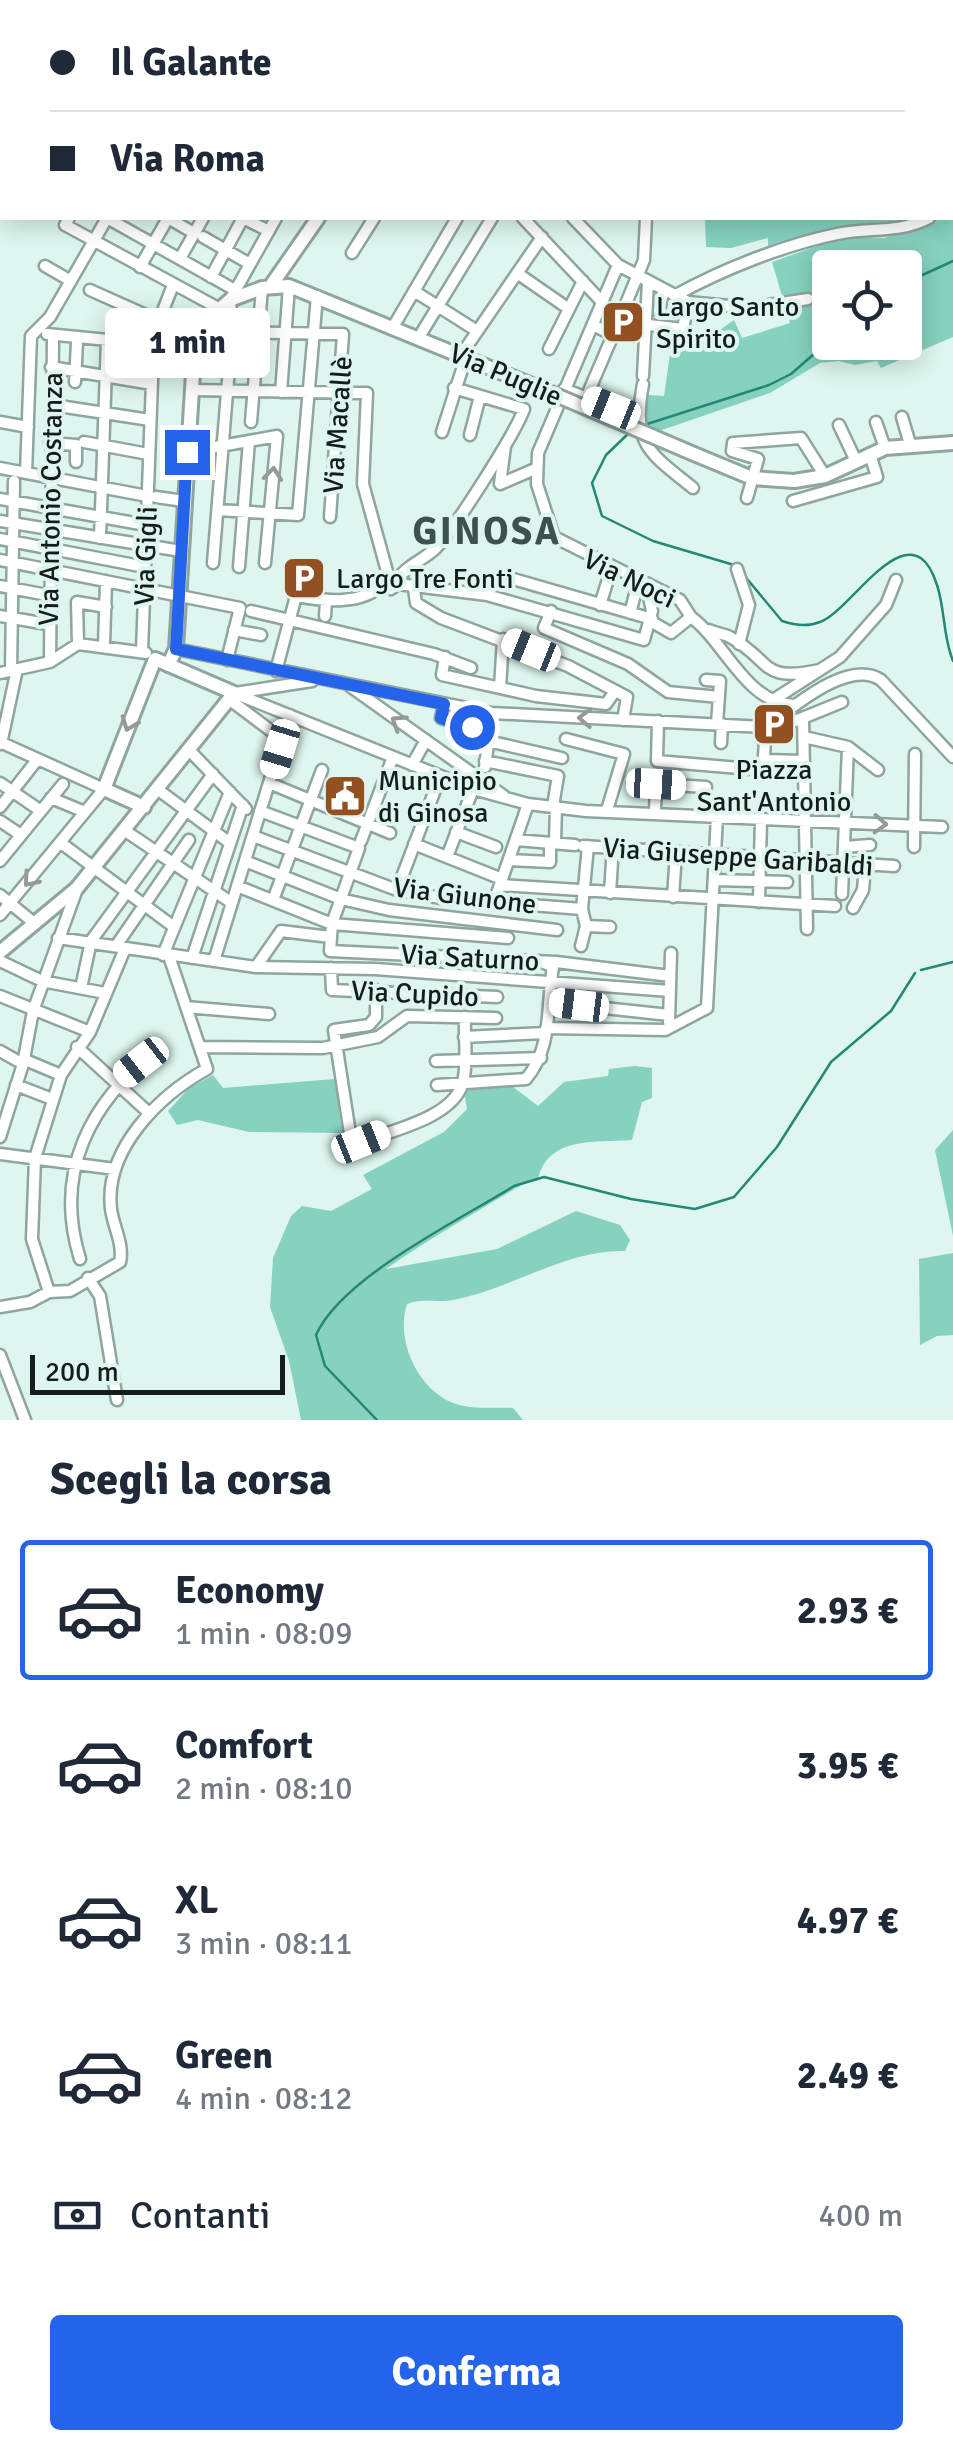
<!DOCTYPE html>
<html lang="it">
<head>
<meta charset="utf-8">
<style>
  body { margin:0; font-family:Signika,sans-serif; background:#f6f6f7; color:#1f2937; height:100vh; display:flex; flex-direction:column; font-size:38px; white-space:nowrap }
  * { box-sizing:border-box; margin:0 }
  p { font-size:32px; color:#747a83 }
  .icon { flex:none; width:55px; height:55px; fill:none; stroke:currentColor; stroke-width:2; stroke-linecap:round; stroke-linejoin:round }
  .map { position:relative; height:1420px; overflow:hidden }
  .side { display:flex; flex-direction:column; background:#fff; flex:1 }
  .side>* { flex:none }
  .top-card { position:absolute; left:0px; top:0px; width:955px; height:220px; box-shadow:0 5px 25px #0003; display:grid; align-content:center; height:220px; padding:0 50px; background:#fff }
  .buttons { position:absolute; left:812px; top:250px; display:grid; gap:20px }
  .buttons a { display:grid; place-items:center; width:110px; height:110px; border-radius:10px; background:#fff; box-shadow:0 5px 25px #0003; font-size:50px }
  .scale { position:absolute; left:30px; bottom:25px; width:255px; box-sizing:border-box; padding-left:10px; border:5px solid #141d1b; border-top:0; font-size:28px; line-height:35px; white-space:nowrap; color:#141d1b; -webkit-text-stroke:8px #def6ef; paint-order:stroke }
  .end { position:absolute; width:45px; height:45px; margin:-22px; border:12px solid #2563eb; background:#fff; box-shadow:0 0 0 5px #fff }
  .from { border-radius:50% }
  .bubble { position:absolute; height:70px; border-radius:10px; background:#fff; box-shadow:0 5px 25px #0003; font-size:32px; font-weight:800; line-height:70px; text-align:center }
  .car { position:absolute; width:30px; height:60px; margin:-30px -15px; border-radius:12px; box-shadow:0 0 8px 2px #0007; background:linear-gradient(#fff 24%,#345 0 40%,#fff 0 76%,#345 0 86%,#fff 0) }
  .top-card b { display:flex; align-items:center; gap:35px; height:95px; font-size:38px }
  .top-card b+b { border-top:2px solid #e0e1e3 }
  .top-card i { width:25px; height:25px; background:#1f2937 }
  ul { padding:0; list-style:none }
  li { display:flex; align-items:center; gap:30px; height:140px; margin:0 20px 15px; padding:0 30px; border:5px solid transparent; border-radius:10px }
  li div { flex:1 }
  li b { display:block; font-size:38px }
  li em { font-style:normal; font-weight:800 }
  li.current { border-color:#2563eb }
  li>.icon { width:90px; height:90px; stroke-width:1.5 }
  h2 { padding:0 50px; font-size:45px; line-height:120px }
  .pay { display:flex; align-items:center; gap:25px; height:110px; padding:0 50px; font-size:38px }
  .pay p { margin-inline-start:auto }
  .cta { display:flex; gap:20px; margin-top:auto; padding:20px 50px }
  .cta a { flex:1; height:115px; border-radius:10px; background:#2563eb; color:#fff; font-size:40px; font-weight:800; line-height:115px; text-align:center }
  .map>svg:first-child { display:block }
</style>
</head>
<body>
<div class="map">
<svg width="953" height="1420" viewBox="0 0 953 1420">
  <rect width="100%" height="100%" fill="#def6ef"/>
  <!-- green -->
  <path fill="#86d2bf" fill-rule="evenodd" d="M953,207V337L881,368L877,361L855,365L839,361L820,363L770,393L656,432L643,426L648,395L664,396L672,340L710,337L734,320L742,338L790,323L772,262L842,237L884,238L940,218H952ZM830,268H905V342H830Z
    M705,218H903V225L840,228L768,254V238L731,248L706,247Z
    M635,1066L652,1068V1098L642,1102L632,1140C598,1143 547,1135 538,1180L528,1181C480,1210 432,1237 386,1269L497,1249L576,1211L620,1225L630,1240L625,1251C566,1249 510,1290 453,1300C436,1303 424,1298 407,1304C394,1343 422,1399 464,1406C479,1409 497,1407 513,1408L523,1420H301L289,1361L270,1307L273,1258L291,1216L302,1206L331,1211L372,1189L363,1175L444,1132L467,1109L463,1086L509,1084L538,1106L564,1082L608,1076L609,1069Z
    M213,1075L223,1088L335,1079L342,1133L249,1132L198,1120L177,1125L168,1111L189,1088Z
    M953,1130V1236L935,1150Z
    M953,1253V1335L937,1336L920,1345L919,1259Z"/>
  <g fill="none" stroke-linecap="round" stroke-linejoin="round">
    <!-- stream -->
    <path stroke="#238875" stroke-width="2.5" d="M905,283L953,261
      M644,425L769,385L791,374L830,340
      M630,432L606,455L592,483L602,516L653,541L734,565
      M743,574L782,621C794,625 808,627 820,622C851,612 911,503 937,585C945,609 943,637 953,661
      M921,970L953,962
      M377,1420L325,1366L316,1335C342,1277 458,1221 514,1186L544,1177L631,1199L695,1209L734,1197L777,1147L831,1062L891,1011L915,973"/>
    <!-- minor casing -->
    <g stroke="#8fa59f" stroke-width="15">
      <path id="minor" d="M426,0L428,2
        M519,0L521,2
        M612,0L615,2
        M570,2L573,0
        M651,2V0
        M952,201H953
        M69,218L65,225L220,309
        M107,218L235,290
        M168,218L194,233
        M243,218L269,231
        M523,218L603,303
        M573,218L618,265L688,302L750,308L808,299
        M203,237L250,264
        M352,253L374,218
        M182,255L203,218
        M618,265L538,453L537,484L554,537L680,600L691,617
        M45,266L71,281
        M140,267L168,218
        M517,273L569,309
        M211,277L243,218
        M90,290L175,328
        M414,291L477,331
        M676,295C723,269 784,245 837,234C871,227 897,234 929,218
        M659,311L663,293
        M593,325L613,335L644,260L646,218
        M649,325L683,329L688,302
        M393,327L457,218
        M232,332L343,334L330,517
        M47,334L118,341L153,354
        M419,337L492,218
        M549,349L583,281
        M461,355L542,237
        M51,367L152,384
        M643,376L648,282
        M75,382L77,342
        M643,384C632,444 648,452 693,488
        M564,389L637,418
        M191,390L367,393L363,484L388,575
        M281,392L289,286
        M586,398L613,335
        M59,406L150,420
        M902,417L910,444
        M0,422L28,427
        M251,422L262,288
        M876,422L885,448
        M839,425L856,461
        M442,432L466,357
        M470,435L480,396
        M84,442L148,454
        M50,443L76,445V462
        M505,446L500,484L535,469
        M187,452L277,436L265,563
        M0,468L147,496
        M26,473L31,336L50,317L107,218
        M156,497L184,501
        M747,498L758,459L732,451L733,443L801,438L825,476
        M0,499L146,525
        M793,501L877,477L870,454
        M218,510L298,515L317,296
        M0,521L181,551
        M100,538L107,340
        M0,539L145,567
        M0,560L240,608L227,660
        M213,563L232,332L230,300L276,218
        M239,567L249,441
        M737,569L749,605L739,644
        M506,577L652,619
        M398,579C406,566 423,560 435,549C454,530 515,434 524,409L454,388
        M384,583L391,589L398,584L487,595L644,640L652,611L646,583
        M0,586L47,595
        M414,589L416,603L441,618L568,666L627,697L623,720
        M600,605L610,573
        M251,611L434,654L471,668
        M551,611L544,628L628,664L668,692L719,697
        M630,613L637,587
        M0,616L47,624
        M325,616L326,601
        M691,617C726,643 746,704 795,705
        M652,622L671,633L691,617
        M234,630L261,635
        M709,630C717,634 725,634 730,637C773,661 759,683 820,670
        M78,644L77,602L106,607
        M104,645L106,581
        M176,649L492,713L766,727
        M142,651L153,354L155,331L173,285
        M445,657L442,675L536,696L606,704L615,691
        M50,662L53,337
        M11,670L14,481
        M276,671L296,596C324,601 362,606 384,583
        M0,673L50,662L78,644L146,653
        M706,680L720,681L717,724
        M351,687L504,796
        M500,688L503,639
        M234,693L473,789L528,804L586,811L942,827
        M235,693L312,681
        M230,700L270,730
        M773,700L840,657L886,605L896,580
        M444,704L441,718L472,727L488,741L562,758
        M803,718L807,929
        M777,720L795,721L842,702
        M658,721L657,761L763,770L766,727
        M766,727C793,707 849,658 881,680L953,757
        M804,737L848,747L878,770
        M566,739L624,754L607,810
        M0,742L104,789L0,915
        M721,743L722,724
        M1,744L17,669
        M188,749L246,809
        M764,760L804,761
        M485,761L558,776L553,806
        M412,765L426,740
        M485,767L492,713
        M0,783L41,811
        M269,783L390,833
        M157,789L230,843
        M51,798L85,812
        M0,807L37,760
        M260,811L359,848L334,918
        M655,812L656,784L706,787
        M0,821L21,835
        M124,830L232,903
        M456,832L496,847
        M253,836L397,890L440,898L582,909
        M516,840L575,845
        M361,841L393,757
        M61,843L174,927
        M555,843L556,806
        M414,844L502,879
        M583,846L894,866
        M844,847L870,845
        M914,847L915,754
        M447,857L473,789
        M509,860L550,862V843
        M0,861L63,784
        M245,861L341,899L389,910L557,930
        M715,880L787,882
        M500,885L835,906
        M237,886L332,924L508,938
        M397,890L440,777
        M610,893L613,846
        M842,894L848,747
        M0,895L33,922
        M673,897L676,853
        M273,900L322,770
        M494,902L528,804
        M759,902L761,818
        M853,908L863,890L865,866
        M332,924L330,951L556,962L670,976
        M586,926L610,927
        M58,938L256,967L375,969L670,991
        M116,946L189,840
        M581,946L586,926L582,909L588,846
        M163,955L230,792
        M192,958L243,805
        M0,961L42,981L105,993
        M214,961L290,715
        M256,967L281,931L330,937
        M331,968L332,990L497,997
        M81,988L91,941L213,774
        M376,990V1017L369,1025L334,1030L351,1140L361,1142C390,1131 454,1118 463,1082C468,1063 464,1037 465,1017
        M0,996L90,1032
        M549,1002L669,1015
        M186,1007L269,1014
        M669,1022L671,953
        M546,1028L665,1030L707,1008L717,816
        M464,1037L545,1033
        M77,1047L149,1113
        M200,1047L323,1048L378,1037L407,1016L496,1018
        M0,1051L23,1064
        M23,1059L61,1075
        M436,1061L541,1058
        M16,1085L52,1099
        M437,1085L526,1079C553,1047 546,1008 553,967L544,963
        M0,1137L23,1064L33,1011L77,889
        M0,1154L115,1169
        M80,1259C53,1172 90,1102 158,1049
        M88,1278L100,1296L117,1400
        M49,1292L32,1239L35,1158L61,1075L90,1032L124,951
        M0,1307L30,1302L49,1292L70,1291L120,1262C124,1244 113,1226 111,1209C104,1149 160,1095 207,1069L169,956
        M0,1355L25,1420"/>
    </g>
    <!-- tertiary casing -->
    <g stroke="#8fa59f" stroke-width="18">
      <path id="tertiary" d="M397,0L398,2
        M470,2L474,0
        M270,287L318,218
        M694,454L752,478L794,481L825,476L885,448L953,443
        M168,665L176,649L193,373L220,309L230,300L262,288L289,286L537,387
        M0,952L77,888L234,693L155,659L104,789L144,807"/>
    </g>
    <!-- minor -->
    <use href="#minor" stroke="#fff" stroke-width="10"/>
    <!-- tertiary -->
    <use href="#tertiary" stroke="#fff" stroke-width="12"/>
    <!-- tertiary-bridge casing -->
    <g stroke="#8fa59f" stroke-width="18" stroke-linecap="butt">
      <path id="tertiary-bridge" d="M537,387L694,454"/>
    </g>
    <!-- tertiary-bridge -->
    <use href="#tertiary-bridge" stroke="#fff" stroke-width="12"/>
  </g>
  <!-- one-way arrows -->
  <defs><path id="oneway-chevron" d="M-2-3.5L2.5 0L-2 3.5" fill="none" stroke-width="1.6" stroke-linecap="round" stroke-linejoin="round" transform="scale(2.5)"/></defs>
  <g stroke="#959998">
    <use href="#oneway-chevron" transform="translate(273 474) rotate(-84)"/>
    <use href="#oneway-chevron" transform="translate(585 718) rotate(-178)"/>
    <use href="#oneway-chevron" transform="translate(398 722) rotate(-147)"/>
    <use href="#oneway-chevron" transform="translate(129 724) rotate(111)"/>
    <use href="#oneway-chevron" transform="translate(880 824) rotate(3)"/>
    <use href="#oneway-chevron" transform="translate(30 880) rotate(130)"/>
  </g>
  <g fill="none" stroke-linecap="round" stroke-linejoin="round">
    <!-- route -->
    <path stroke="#2563eb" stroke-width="12" d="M187,452L176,649L444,704L441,718L472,727"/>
  </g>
  <!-- icons -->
  <defs>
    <g id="parking-square" transform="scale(2.25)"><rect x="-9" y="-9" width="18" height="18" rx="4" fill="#935020" stroke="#def6ef"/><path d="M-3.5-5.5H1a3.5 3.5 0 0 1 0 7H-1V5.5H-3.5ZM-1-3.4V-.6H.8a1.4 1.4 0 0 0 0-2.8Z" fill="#fff"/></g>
    <g id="civic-square" transform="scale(2.25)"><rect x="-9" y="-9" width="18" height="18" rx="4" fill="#935020" stroke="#def6ef"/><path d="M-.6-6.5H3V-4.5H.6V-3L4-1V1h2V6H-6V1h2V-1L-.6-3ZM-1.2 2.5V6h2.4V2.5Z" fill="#fff"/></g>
  </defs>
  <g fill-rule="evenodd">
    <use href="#parking-square" x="623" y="322"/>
    <use href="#parking-square" x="304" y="578"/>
    <use href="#parking-square" x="774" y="724"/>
    <use href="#civic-square" x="345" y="796"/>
  </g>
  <g text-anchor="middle" stroke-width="8" stroke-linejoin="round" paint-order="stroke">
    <!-- poi labels -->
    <g font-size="28" fill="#141d1b" stroke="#def6ef" text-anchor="start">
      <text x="656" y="316">Largo Santo<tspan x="656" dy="32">Spirito</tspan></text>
      <text x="336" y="588">Largo Tre Fonti</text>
      <text x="774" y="779" text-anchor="middle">Piazza<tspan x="774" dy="32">Sant'Antonio</tspan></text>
      <text x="378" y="790">Municipio<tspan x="378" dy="32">di Ginosa</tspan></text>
    </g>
    <!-- street labels -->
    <g font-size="28" fill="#141d1b" stroke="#def6ef">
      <text transform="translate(506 374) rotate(23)" y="10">Via Puglie</text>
      <text transform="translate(337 425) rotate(-86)" y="10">Via Macallè</text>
      <text transform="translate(50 499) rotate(-89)" y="10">Via Antonio Costanza</text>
      <text transform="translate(145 556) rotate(-88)" y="10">Via Gigli</text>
      <text transform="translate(630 578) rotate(26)" y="10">Via Noci</text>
      <text transform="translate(738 856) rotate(4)" y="10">Via Giuseppe Garibaldi</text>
      <text transform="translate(465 895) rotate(7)" y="10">Via Giunone</text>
      <text transform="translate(470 957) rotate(3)" y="10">Via Saturno</text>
      <text transform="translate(415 993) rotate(3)" y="10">Via Cupido</text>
    </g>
    <!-- district labels -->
    <g font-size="38" font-weight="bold" letter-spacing="2.5" fill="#3e524d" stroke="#def6ef">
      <text x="487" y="544">GINOSA</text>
    </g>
  </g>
</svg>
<div class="buttons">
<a><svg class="icon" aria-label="locate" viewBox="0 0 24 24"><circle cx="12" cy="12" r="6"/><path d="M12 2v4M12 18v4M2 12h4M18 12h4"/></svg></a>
</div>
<div class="scale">200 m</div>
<i class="end from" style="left:472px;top:727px"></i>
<i class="end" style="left:187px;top:452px"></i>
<div class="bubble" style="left:105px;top:308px;width:165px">1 min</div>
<i class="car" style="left:611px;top:408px;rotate:292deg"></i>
<i class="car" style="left:531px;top:650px;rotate:292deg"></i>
<i class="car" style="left:280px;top:749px;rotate:197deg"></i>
<i class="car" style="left:656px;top:784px;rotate:93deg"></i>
<i class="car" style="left:579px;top:1005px;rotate:277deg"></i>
<i class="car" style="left:141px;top:1062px;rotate:232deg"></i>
<i class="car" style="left:361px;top:1142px;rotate:68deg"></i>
<div class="top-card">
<b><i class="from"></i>Il Galante</b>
<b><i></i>Via Roma</b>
</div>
</div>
<section class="side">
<h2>Scegli la corsa</h2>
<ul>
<li class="current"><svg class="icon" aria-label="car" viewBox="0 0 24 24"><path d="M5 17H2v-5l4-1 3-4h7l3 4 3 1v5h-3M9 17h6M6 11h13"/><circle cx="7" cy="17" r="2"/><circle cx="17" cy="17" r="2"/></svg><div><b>Economy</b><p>1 min · 08:09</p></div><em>2.93 €</em></li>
<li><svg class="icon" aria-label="car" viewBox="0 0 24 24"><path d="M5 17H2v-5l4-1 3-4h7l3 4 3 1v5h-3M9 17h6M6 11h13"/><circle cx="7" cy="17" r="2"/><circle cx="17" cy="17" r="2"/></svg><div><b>Comfort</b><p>2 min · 08:10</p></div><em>3.95 €</em></li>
<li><svg class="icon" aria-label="car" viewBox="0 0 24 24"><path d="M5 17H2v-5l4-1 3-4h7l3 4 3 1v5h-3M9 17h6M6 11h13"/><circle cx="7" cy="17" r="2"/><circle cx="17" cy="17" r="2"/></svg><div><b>XL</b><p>3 min · 08:11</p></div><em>4.97 €</em></li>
<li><svg class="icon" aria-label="car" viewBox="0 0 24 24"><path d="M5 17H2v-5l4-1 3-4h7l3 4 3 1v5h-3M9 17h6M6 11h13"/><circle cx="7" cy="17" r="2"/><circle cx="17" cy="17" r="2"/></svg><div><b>Green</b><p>4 min · 08:12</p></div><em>2.49 €</em></li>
</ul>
<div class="pay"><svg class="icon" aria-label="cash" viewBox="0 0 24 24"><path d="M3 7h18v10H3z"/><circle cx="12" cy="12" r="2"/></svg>Contanti<p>400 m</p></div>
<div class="cta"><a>Conferma</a></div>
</section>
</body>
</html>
